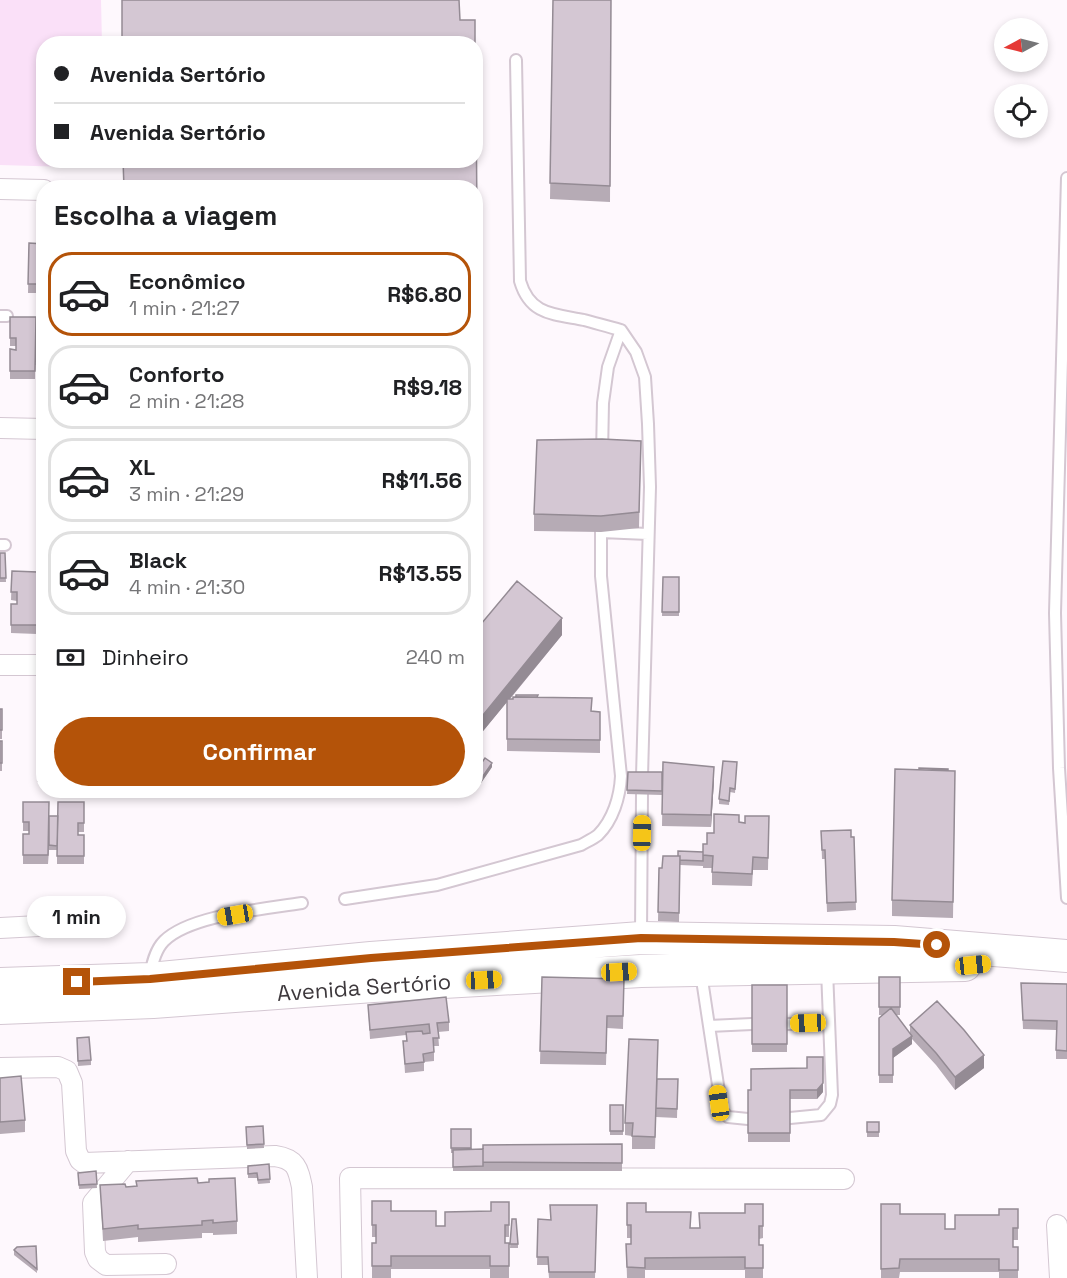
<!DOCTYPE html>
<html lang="pt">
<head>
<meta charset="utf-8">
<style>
  body { margin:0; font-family:"Space Grotesk",sans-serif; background:#f2f2f2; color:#202124; height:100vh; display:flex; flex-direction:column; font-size:22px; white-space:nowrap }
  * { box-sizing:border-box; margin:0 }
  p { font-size:20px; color:#757577 }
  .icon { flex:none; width:33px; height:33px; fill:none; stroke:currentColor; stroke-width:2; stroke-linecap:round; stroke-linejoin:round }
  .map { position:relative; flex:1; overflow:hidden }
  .drawer { position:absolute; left:36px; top:180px; width:447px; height:618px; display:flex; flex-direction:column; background:#fff; border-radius:24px; box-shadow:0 3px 9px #0003 }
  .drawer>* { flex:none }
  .banner { position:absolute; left:36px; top:36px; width:447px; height:132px; border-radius:24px; box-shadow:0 3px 9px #0003; display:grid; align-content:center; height:132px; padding:0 18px; background:#fff }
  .needle { width:39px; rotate:263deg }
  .tools { position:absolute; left:994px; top:18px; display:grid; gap:12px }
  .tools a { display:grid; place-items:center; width:54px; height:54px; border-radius:50%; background:#fff; box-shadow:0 3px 9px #0003; font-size:30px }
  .end { position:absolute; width:27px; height:27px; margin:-14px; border:8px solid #b45309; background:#fff; box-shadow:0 0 0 3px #fff }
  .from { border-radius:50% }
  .bubble { position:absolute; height:42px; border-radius:21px; background:#fff; box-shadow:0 3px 9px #0003; font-size:20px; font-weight:700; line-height:42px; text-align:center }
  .car { position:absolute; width:18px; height:36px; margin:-18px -9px; border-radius:8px; box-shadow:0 0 4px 2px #0007; background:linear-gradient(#f5c518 24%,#345 0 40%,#f5c518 0 76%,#345 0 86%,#f5c518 0) }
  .banner b { display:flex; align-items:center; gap:21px; height:57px; font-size:22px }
  .banner b+b { border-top:2px solid #e0e0e0 }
  .banner i { width:15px; height:15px; background:#202124 }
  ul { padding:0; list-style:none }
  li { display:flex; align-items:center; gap:18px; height:84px; margin:0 12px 9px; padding:0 6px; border:3px solid #e0e0e0; border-radius:24px }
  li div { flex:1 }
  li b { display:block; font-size:22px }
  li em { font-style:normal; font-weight:700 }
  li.active { border-color:#b45309 }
  li>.icon { width:54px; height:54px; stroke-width:1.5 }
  h2 { padding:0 18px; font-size:27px; line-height:72px }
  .pay { display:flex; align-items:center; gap:15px; height:66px; padding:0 18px; font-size:22px }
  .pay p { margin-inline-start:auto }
  .cta { display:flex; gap:12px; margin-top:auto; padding:12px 18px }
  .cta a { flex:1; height:69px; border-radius:36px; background:#b45309; color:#fff; font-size:24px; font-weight:700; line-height:69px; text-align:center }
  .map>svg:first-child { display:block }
</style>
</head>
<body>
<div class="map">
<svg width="1067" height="1278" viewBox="0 0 1067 1278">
  <rect width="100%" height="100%" fill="#fef8fd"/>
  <!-- green -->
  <path fill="#fae0f8" d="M0,0H101L102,43L44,44V160L104,161V168L0,165Z"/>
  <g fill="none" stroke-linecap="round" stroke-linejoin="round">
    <!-- service casing -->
    <g stroke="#d4c7d2" stroke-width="14">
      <path id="service" d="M516,60L520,281C530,315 553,314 584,320C596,323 608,327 621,330L636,352L645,377L648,424L650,487L642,776
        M1067,178L1055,613L1059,768L1067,898
        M0,316H7
        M602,454L603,403L608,367L621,330
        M0,545H5
        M345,899L437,885L581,845C586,842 593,839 598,835C613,820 620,797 621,776L601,576V532L648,534
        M641,934L642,794
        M701,973L709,1026L752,1024
        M150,976C152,964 155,950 164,941C190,915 265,909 302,903
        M787,1024L829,1023
        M709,1026L722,1111L728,1117L748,1119
        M790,1118L821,1115L830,1104L832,1095L827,970"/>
    </g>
    <!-- minor casing -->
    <g stroke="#d4c7d2" stroke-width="22">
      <path id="minor" d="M0,189L44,190
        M0,428L44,429
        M0,665H44
        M0,928L77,924
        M0,1068L58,1067L67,1071L72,1083L76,1151L80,1160L84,1163L275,1156C296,1159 298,1168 302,1187L307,1278
        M128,1161L93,1203L95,1252L98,1259L106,1265L166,1264
        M1057,1225L1060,1278
        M352,1278L350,1178L844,1179"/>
    </g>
    <!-- primary casing -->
    <g stroke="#d4c7d2" stroke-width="34">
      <path id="primary" d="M0,984L150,979L371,958L641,938L894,942L1067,956
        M0,1008L153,1002L373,986L641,971L965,965"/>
    </g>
    <!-- service -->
    <use href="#service" stroke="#fff" stroke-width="10"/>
    <!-- minor -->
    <use href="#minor" stroke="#fff" stroke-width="20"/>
    <!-- primary -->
    <use href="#primary" stroke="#fff" stroke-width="32"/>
  </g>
  <!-- wall -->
  <path fill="#b6abb5" d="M553,0H611L610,202L550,199Z
    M476,101L479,461H476Z
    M29,243L44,244V293H28Z
    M10,317L36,331H44V365H35V379H10V349L16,350V346H10Z
    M641,441L639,528L601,532L534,531V514Z
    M0,553H5L6,582H0Z
    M12,571L37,585H44V619L37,620V634L11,633V604H17V601L11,600Z
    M663,577H679V616H662Z
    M476,630L562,635L510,699L537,697L592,711L600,712V753L507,751V702L479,736L476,733Z
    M0,709H2V739H0Z
    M38,737H44V782H37Z
    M0,741H2V771H0Z
    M663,762L714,780L711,827L662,826Z
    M737,762L735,793L730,792L729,805L719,804V799Z
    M492,767L481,783L476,779V771Z
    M948,770L955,771L953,918L892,916V900Z
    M628,772H662V795L627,794Z
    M23,802L49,816H58L84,802V832H78V835H84V864H57V850H49L48,864H23V834H29V831H23Z
    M769,816L768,870H753L752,886L712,885V868H703V860V866L680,865L679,922L658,921L659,868H662L678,856L703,852L714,833L739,822L745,823Z
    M821,831L854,837L856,910L827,912L825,859H822Z
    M542,977L624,979L623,1029L607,1028L606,1065L540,1064Z
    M879,977H900V1015H896L910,1034V1025L984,1068L955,1090L936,1065L912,1039V1044L893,1058V1083H879V1018L882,1015H879Z
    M1021,983L1067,984V1059H1056V1030L1023,1029Z
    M752,985H787V1052H752Z
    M368,1005L449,1022V1031L438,1032L439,1046H434V1061L424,1062V1071L405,1073L403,1041H406V1035L370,1039Z
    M77,1038L91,1060V1065L78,1066Z
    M807,1068L823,1092L817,1099H790V1142H748V1090H751Z
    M0,1078L25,1120V1132L0,1134Z
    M657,1079H678L677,1118L656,1117L655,1149H632V1136L625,1135V1123Z
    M610,1105H623V1135H610Z
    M867,1122H879V1137H867Z
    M263,1126L264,1148L247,1149L246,1127Z
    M451,1129H471V1150L622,1144V1171H483V1168V1171H453V1153H451Z
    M269,1164L270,1183L258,1184L257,1178H248V1166Z
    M96,1171L97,1188L79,1189L78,1173Z
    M198,1183L237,1221V1234L213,1235V1233H202V1238L138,1242V1237L103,1241L100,1185L126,1187Z
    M509,1202V1237H505V1243H509V1278H490V1269H391V1278H372V1243H376V1237H372V1225L391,1211L436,1226H445L491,1211Z
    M627,1203L646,1212L691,1228H699L745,1213L763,1204V1238L759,1239V1245H763V1278H745V1270H645V1278H627L626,1244H631V1238H627Z
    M881,1204L900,1214L945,1229H955L1018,1209V1240H1013V1247H1018V1278H999V1272H900L899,1278H881Z
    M597,1205L595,1278H549L548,1265H537L538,1219L550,1220Z
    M512,1219L518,1244V1248H510Z
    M36,1246L37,1273L14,1255V1250Z"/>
  <!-- shaded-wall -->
  <path fill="#948b94" d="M562,618V635L479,736V720Z
    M492,763V767L481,783V779Z
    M714,767V780L711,827V815Z
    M912,1036V1044L893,1058V1049Z
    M984,1055V1068L955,1090V1077Z
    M823,1083V1092L817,1099V1090Z"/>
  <!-- building -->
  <path fill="#d4c7d3" stroke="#948b94" stroke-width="1.5" d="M122,0H459L460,20H475V44H122Z
    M553,0H611L610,186L550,183Z
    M476,101L479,448H476V188H124L123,160H476Z
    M29,243L44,244V284H28Z
    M10,317H36L35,371H10V349L16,350V338H10Z
    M36,331H44V361H36Z
    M602,439L641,441L639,512L601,516L534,514L537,440Z
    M0,553H5L6,578H0Z
    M12,571L37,572V625H11V604H17V592H11Z
    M663,577H679V612H662Z
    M517,581L562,618L479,720L476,717V630Z
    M37,585H44V615H37Z
    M516,695H538L537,697H516Z
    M513,697L592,698L591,711L600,712V740L507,739V699H513Z
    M0,709H2V730H0Z
    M38,737H44V773H37Z
    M0,741H2V763H0Z
    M485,758L492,763L481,779L476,775V771Z
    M723,761L737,762L735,789L730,788L729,801L719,799Z
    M663,762L714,767L711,815L662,814Z
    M919,768L948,769V770H919Z
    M895,769L955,771L953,902L892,900Z
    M628,772H662V791L627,790Z
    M23,802H49L48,855H23V834H29V822H23Z
    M58,802H84V823H78V835H84V856H57Z
    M714,814L739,815V822L745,823V816H769L768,858L753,857L752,874L712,872L713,856L703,855V844H707V833H714Z
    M49,816H58L57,846L49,845Z
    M851,830V837H854L856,902L827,903L825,850H822L821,831Z
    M678,851L703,852V861L680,860V856H678Z
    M663,856H680L679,913L658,912L659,868H662Z
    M542,977L624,979L623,1016H607L606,1053L540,1051Z
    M879,977H900V1007H879Z
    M1021,983L1067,984V1051L1056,1050L1057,1021L1023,1020Z
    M752,985H787V1044H752Z
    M446,997L449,1022L437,1023L439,1038H433L434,1052L423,1054L424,1062L405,1064L403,1041H407L406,1032L422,1031L423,1034L430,1033L429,1024L370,1030L368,1005Z
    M937,1001L964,1030L984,1055L955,1077L936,1053L910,1025Z
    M891,1008L912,1036L893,1049V1075H879V1018Z
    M89,1037L91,1060L78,1061L77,1038Z
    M629,1039L658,1040L655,1137L632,1136L633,1123H625Z
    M807,1057H823V1083L817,1090H790V1133H748V1090H751V1069L807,1068Z
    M21,1076L25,1120L0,1122V1078Z
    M657,1079H678L677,1109L656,1108Z
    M610,1105H623V1131H610Z
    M867,1122H879V1132H867Z
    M263,1126L264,1144L247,1145L246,1127Z
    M451,1129H471V1148H451Z
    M622,1144V1163L483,1162V1145Z
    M483,1149V1166L453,1167V1150Z
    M269,1164L270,1179L258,1180L257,1173L248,1174V1166Z
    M96,1171L97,1184L79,1185L78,1173Z
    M197,1178L198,1183L209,1182V1179L235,1178L237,1221L213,1223V1220L202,1221V1225L138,1229V1225L103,1229L100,1185L125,1184L126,1187L137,1186L136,1181Z
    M372,1201H391V1211H436V1226H445V1212L491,1211V1202H509V1225H505V1243H509V1266H490V1256H391V1266H372V1243H376V1225H372Z
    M627,1203H646V1212H691L690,1228H700L699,1213H745V1204H763V1226H759V1245H763V1268H745V1257L645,1258V1268L627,1267L626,1244H631V1225H627Z
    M881,1204H900V1214H945V1229H955V1215H999V1209H1018V1228H1013V1247H1018V1270H999V1259H900L899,1268L881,1269Z
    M550,1205H597L595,1272H549L548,1257H537L538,1219L551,1220Z
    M512,1219H516L518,1244H510Z
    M36,1246L37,1269L14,1250L17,1247Z"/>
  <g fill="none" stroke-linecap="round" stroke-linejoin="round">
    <!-- route -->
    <path stroke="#b45309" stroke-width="8" d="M77,982L150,979L371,958L641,938L894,942L937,945"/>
  </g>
  <g text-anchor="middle" stroke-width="5" stroke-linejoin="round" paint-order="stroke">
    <!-- street labels -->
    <g font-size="22" fill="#3d383c" stroke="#fff">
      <text transform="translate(364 987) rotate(-4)" y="8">Avenida Sertório</text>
    </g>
  </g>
</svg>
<div class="tools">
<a><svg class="needle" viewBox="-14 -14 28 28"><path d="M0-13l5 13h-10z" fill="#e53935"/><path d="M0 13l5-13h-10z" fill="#757577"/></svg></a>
<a><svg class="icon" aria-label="locate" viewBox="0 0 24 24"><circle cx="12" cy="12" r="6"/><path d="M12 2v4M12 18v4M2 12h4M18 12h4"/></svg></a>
</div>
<i class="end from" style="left:937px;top:945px"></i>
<i class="end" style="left:77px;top:982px"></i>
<div class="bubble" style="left:27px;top:896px;width:99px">1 min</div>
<i class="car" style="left:642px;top:833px;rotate:1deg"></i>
<i class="car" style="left:235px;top:915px;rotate:260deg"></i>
<i class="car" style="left:973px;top:965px;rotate:84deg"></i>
<i class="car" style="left:619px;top:972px;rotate:87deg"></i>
<i class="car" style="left:484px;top:980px;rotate:87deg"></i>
<i class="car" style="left:808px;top:1023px;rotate:268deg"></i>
<i class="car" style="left:719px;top:1103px;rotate:352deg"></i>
<div class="banner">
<b><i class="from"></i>Avenida Sertório</b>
<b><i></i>Avenida Sertório</b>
</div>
<section class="drawer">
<h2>Escolha a viagem</h2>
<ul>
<li class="active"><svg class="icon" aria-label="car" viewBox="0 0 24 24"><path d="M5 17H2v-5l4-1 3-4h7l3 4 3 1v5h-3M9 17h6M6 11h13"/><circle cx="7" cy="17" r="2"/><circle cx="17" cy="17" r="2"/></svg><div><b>Econômico</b><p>1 min · 21:27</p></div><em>R$6.80</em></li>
<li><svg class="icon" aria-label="car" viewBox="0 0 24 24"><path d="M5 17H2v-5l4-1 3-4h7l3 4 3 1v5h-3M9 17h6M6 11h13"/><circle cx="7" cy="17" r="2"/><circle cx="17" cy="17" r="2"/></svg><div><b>Conforto</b><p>2 min · 21:28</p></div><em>R$9.18</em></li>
<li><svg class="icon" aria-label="car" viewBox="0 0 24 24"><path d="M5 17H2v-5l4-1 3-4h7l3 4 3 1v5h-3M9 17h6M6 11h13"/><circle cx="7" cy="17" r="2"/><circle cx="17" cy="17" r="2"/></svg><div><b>XL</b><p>3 min · 21:29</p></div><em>R$11.56</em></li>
<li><svg class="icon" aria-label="car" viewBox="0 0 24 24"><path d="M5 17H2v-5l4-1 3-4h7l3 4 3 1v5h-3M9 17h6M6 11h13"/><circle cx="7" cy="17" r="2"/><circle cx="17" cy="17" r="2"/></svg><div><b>Black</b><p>4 min · 21:30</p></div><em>R$13.55</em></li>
</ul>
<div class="pay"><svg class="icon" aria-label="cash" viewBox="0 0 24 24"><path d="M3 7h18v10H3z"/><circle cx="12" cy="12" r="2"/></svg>Dinheiro<p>240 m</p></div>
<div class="cta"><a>Confirmar</a></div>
</section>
</div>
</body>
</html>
